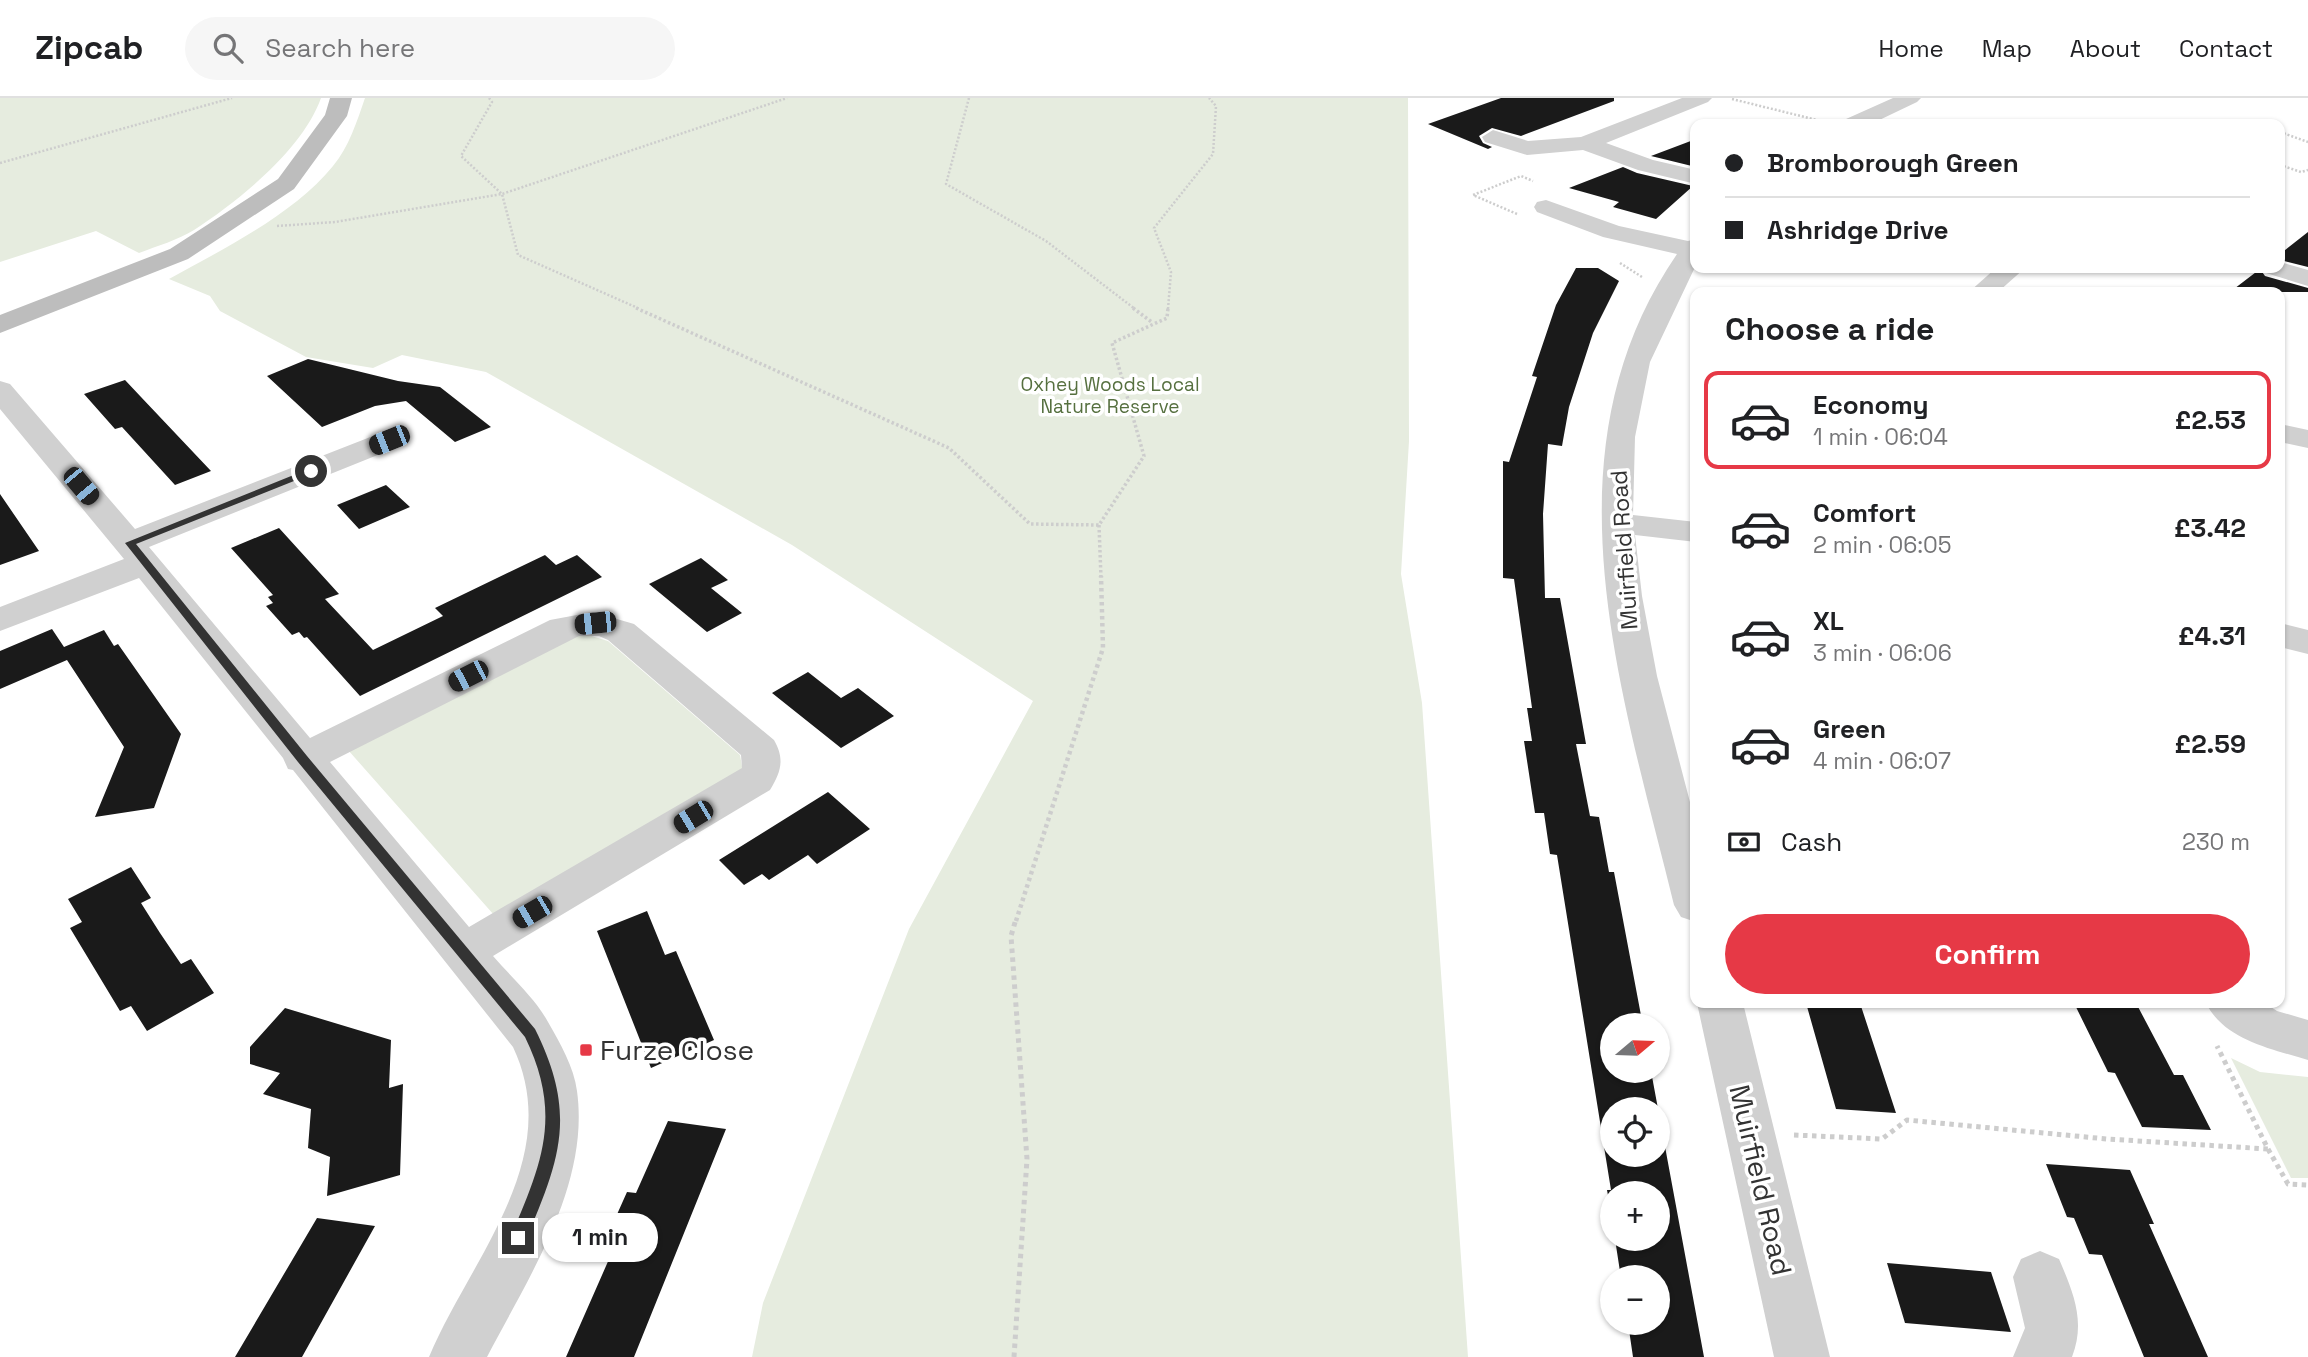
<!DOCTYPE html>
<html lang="en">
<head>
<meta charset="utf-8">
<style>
  body { margin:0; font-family:"Space Grotesk",sans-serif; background:#f6f6f6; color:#202124; height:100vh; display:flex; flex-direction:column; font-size:26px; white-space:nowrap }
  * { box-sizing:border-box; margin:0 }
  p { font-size:23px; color:#757577 }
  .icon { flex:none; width:38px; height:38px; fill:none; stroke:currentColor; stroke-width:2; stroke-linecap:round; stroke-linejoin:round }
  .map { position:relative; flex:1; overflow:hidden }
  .panel { position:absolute; left:1690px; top:189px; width:595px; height:721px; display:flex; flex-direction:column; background:#fff; border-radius:14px; box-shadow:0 2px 5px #0004 }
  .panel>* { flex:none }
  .banner { position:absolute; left:1690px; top:21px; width:595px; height:154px; border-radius:14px; box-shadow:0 2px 5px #0004; display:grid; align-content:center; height:154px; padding:0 35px; background:#fff }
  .needle { width:46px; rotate:71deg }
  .fabs { position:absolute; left:1600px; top:915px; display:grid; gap:14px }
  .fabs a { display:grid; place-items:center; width:70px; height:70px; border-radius:50%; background:#fff; box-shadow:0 2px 5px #0004; font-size:35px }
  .end { position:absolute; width:32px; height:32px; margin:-16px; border:9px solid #333; background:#fff; box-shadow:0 0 0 4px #fff }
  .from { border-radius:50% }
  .bubble { position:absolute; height:49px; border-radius:24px; background:#fff; box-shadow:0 2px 5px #0004; font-size:23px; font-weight:700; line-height:49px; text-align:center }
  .car { position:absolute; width:21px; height:42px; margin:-21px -10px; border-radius:9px; box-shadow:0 0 5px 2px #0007; background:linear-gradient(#222 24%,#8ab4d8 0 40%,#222 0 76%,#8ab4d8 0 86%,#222 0) }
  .banner b { display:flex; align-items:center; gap:24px; height:66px; font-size:26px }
  .banner b+b { border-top:2px solid #e0e0e0 }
  .banner i { width:18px; height:18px; background:#202124 }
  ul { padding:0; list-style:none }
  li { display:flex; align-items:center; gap:21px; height:98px; margin:0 14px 10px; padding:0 21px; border:4px solid transparent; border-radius:14px }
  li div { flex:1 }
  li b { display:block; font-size:26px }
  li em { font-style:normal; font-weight:700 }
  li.selected { border-color:#e63946 }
  li>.icon { width:63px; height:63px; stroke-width:1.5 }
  h2 { padding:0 35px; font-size:32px; line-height:84px }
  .pay { display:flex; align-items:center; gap:18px; height:77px; padding:0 35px; font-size:26px }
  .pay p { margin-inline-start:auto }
  .action { display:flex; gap:14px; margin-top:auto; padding:14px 35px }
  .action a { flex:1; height:80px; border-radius:42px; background:#e63946; color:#fff; font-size:28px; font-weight:700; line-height:80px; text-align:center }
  header { display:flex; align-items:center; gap:42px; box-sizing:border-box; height:98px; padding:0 35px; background:#fff; border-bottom:2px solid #e0e0e0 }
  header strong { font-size:33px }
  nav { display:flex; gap:38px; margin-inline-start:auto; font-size:24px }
  .search { width:490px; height:63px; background:#f6f6f6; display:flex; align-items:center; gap:18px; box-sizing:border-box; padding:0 24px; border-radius:38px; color:#757577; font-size:26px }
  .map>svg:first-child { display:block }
</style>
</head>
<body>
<header>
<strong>Zipcab</strong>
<div class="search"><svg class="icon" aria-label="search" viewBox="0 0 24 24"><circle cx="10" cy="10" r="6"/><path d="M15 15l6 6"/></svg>Search here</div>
<nav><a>Home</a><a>Map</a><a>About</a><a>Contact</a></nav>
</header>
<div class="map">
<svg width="2308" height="1259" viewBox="0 0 2308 1259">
  <rect width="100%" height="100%" fill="#fff"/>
  <!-- green -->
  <path fill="#e6ecdf" d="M0,0H321C303,51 239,103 194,132C178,142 157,148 139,155L96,133L0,164Z
    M365,0H1408L1409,343L1401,476L1422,605L1468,1259H752L763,1205L909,831L1033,603L792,447L486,274L402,257L373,270L306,259L220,213L210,198L169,181C223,151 293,117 333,68C349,49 357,23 365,0Z
    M579,537H588L608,543L740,657L743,674L494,817L348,652Z
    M2231,960L2260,974L2308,979V1080H2291Z"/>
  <!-- building -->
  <path fill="#1a1a1a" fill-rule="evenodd" d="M1501,0H1614V3L1521,38L1492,30L1479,38L1483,45L1492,49L1488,51L1428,26Z
    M1696,41V69L1651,58Z
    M1623,69L1637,75L1693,88L1656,121L1613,109L1619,104L1569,90Z
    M2308,134V169L2280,162V156Z
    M1576,170H1598L1619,183L1593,235L1569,309L1562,348L1548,346L1543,416L1545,500H1560L1586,646H1576L1590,718L1599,719L1609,774H1614L1643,928H1612V973H1651L1704,1259H1633L1628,1225H1657V1180H1621L1615,1141H1657V1096H1612V1119L1607,1092H1611L1557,757L1550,756L1544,715H1535L1524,643H1532L1527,610H1532L1514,481L1503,480V363L1509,364L1537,279L1532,278L1556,207ZM1612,1012H1657V1057H1612Z
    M2260,171L2265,178L2308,190V194H2230Z
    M308,261L398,283L440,289L491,329L455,344L406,303L375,308L322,329L267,278Z
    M125,282L141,299L211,373L175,387L122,329L115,331L84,296Z
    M386,387L410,409L359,431L337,407Z
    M0,396L39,453L0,467Z
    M279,430L339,496L325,501L373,552L443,518L435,510L545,457L556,467L577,457L602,479L360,598L307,539L304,540L299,534L292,537L266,508L273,505L268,499L273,497L231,450Z
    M701,460L728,482L711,490L742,515L707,534L649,486Z
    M52,531L64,549L104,532L114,548L118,546L181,636L154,710L95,719L124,649L67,562L0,591V553Z
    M808,574L841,600L858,590L894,618L841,650L772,595Z
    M828,694L870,731L817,766L808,757L769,782L762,776L744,787L719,762Z
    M131,769L151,800L141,805L160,835L181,866L191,861L214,895L147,933L131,908L120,913L70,830L82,824L68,801Z
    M647,813L665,857L676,853L714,942L651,970L597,833Z
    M1806,905H1860L1896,1015L1836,1011Z
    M2074,905H2136L2174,977H2183L2211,1032L2142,1029L2115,975L2108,974Z
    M285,910L391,942L389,990L403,986L400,1077L327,1098L330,1059L308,1050L311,1011L263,996L280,975L250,966V949Z
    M668,1023L726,1031L634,1259H566L617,1143L606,1141L627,1094L636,1095Z
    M2046,1066L2130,1072L2154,1126H2149L2208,1259H2144L2102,1157L2089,1156L2074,1120L2067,1119Z
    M317,1120L375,1128L302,1259H235Z
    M1887,1165L1991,1174L2011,1234L1905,1225Z"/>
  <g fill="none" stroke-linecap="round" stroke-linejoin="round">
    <!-- path-far3 -->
    <path stroke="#cdcdcd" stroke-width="2.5" stroke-dasharray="2 2" stroke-linecap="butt" d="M489,0L492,4L461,58L502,96L518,157L640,211
      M969,0L946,86L1046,143L1135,211
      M1732,1L1825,24
      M2280,34L2308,44
      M0,65L232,0
      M2280,67L2301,74L2308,72
      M1517,116L1473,97L1521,78L1533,83
      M277,128L335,124L502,96L787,0
      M1620,165L1642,179
      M1168,211L1171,174L1154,130L1213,56L1216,8L1209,0"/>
    <!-- path-far2 -->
    <path stroke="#cdcdcd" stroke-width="3.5" stroke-dasharray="2.5 2.5" stroke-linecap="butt" d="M636,210L949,350L1030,426L1099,427L1144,358L1112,245L1167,220L1168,210
      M1133,210L1153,225
      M1099,427L1101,480"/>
    <!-- path-far1 -->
    <path stroke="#cdcdcd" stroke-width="4.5" stroke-dasharray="3.5 3.5" stroke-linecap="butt" d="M1016,823L1103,550L1101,478"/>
    <!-- path -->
    <path stroke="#cdcdcd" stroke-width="5" stroke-dasharray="4.5 4.5" stroke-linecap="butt" d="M1794,1037L1882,1041L1907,1022L2107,1041L2268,1051L2217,948
      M2268,1051L2288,1086L2308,1087
      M1014,1259L1027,1061L1011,838L1016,821"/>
    <!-- street -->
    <path fill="#d0d0d0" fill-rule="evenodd" d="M1682,0H1712L1708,4L1606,45L1653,62L1696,72V86L1638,72L1583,52L1527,57L1485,44L1482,39L1493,32L1528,43L1581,39Z
      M1893,0H1921L1917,4L1871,26H1843L1846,21Z
      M1546,102L1619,128L1688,143L1696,141V167L1650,264L1635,339L1633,417L1696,424V444L1635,437L1642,498L1657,578L1696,727V824L1681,819L1674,807C1622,594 1540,355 1677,156L1603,139L1537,114L1534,109L1537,104Z
      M2280,164L2308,172V188L2266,175L2262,170H2280Z
      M1996,170H2025L1998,194H1969Z
      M0,283L10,286L135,431L378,336L389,333L400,336L404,342L400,348L149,449L310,640L550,522L593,514L634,526L774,642C785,661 781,674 770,692L493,858C511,879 535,900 548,924C560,945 574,969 577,993C590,1087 528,1180 487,1259H429C470,1161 566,1061 513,949L293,672L288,671L283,660L139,480L0,533V509L124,461L0,311ZM579,538H599L608,542L741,657L742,670L469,829L330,664Z
      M2280,326L2308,332V350L2280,344Z
      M2280,525L2308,532V556L2280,549Z
      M1697,905H1743L1830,1259H1774Z
      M2206,905H2265L2277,913L2308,922V962C2272,951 2224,942 2206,905Z
      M2040,1153L2059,1161C2073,1194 2086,1223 2072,1259H2013L2025,1230L2013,1179L2021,1161Z"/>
    <!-- secondary -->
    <path fill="#bdbdbd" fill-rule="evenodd" d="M330,0H352L347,18L294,91L188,161L0,235V217L170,151L278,81L325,17Z"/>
  </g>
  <!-- route -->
  <path fill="#333" d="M311,370L314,375L136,446L307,658L535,931C578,1017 560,1062 524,1146L518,1148L510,1140C542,1066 563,1017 525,939L298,664L125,445Z"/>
  <!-- markers -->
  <rect fill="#e63946" stroke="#fff" stroke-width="2.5" x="579" y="945" width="14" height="14" rx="3.5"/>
  <g text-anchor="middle" stroke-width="7" stroke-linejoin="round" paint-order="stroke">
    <!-- far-park labels -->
    <g font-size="19" fill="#56703f" stroke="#fff">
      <text x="1110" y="293">Oxhey Woods Local<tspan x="1110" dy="22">Nature Reserve</tspan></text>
    </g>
    <!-- street labels -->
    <g font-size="23" fill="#333" stroke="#fff">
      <text transform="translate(1624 452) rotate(-94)" y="8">Muirfield Road</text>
    </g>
    <!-- near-poi labels -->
    <g font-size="28" fill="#333" stroke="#fff" text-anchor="start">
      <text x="600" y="962">Furze Close</text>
    </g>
    <!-- near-street labels -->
    <g font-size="28" fill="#333" stroke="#fff">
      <text transform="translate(1761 1082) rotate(77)" y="10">Muirfield Road</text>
    </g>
  </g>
</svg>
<div class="fabs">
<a><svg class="needle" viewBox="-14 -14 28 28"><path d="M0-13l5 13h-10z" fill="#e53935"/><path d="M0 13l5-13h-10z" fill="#757577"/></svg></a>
<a><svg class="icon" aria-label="locate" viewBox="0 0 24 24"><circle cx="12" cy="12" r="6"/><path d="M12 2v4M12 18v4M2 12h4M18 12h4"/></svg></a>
<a>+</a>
<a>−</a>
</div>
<i class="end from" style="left:311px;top:373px"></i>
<i class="end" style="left:518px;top:1140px"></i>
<div class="bubble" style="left:542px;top:1115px;width:116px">1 min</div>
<i class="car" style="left:389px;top:342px;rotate:248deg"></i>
<i class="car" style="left:81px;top:388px;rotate:140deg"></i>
<i class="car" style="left:595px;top:525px;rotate:264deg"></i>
<i class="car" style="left:468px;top:578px;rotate:243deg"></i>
<i class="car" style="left:693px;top:719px;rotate:239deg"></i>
<i class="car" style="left:532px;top:814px;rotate:240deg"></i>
<div class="banner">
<b><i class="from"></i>Bromborough Green</b>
<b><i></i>Ashridge Drive</b>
</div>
<section class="panel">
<h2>Choose a ride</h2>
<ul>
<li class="selected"><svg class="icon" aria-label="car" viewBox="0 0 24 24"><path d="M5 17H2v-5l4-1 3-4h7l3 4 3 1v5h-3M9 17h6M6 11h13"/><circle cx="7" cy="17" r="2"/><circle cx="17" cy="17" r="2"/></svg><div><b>Economy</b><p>1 min · 06:04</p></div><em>£2.53</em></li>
<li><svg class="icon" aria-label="car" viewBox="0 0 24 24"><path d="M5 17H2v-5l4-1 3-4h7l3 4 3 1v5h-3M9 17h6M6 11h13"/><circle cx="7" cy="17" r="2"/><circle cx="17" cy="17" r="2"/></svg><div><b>Comfort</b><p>2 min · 06:05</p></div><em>£3.42</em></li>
<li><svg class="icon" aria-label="car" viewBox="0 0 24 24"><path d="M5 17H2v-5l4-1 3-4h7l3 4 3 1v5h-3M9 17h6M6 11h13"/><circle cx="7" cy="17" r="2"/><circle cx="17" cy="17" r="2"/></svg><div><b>XL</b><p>3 min · 06:06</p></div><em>£4.31</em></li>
<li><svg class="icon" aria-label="car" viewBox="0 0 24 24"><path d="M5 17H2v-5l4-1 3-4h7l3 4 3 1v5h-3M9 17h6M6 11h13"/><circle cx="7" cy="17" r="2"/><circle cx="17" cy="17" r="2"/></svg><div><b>Green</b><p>4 min · 06:07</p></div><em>£2.59</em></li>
</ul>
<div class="pay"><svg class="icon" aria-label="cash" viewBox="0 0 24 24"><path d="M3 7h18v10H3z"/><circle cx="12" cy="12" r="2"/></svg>Cash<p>230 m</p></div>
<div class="action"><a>Confirm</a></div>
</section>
</div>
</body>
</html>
